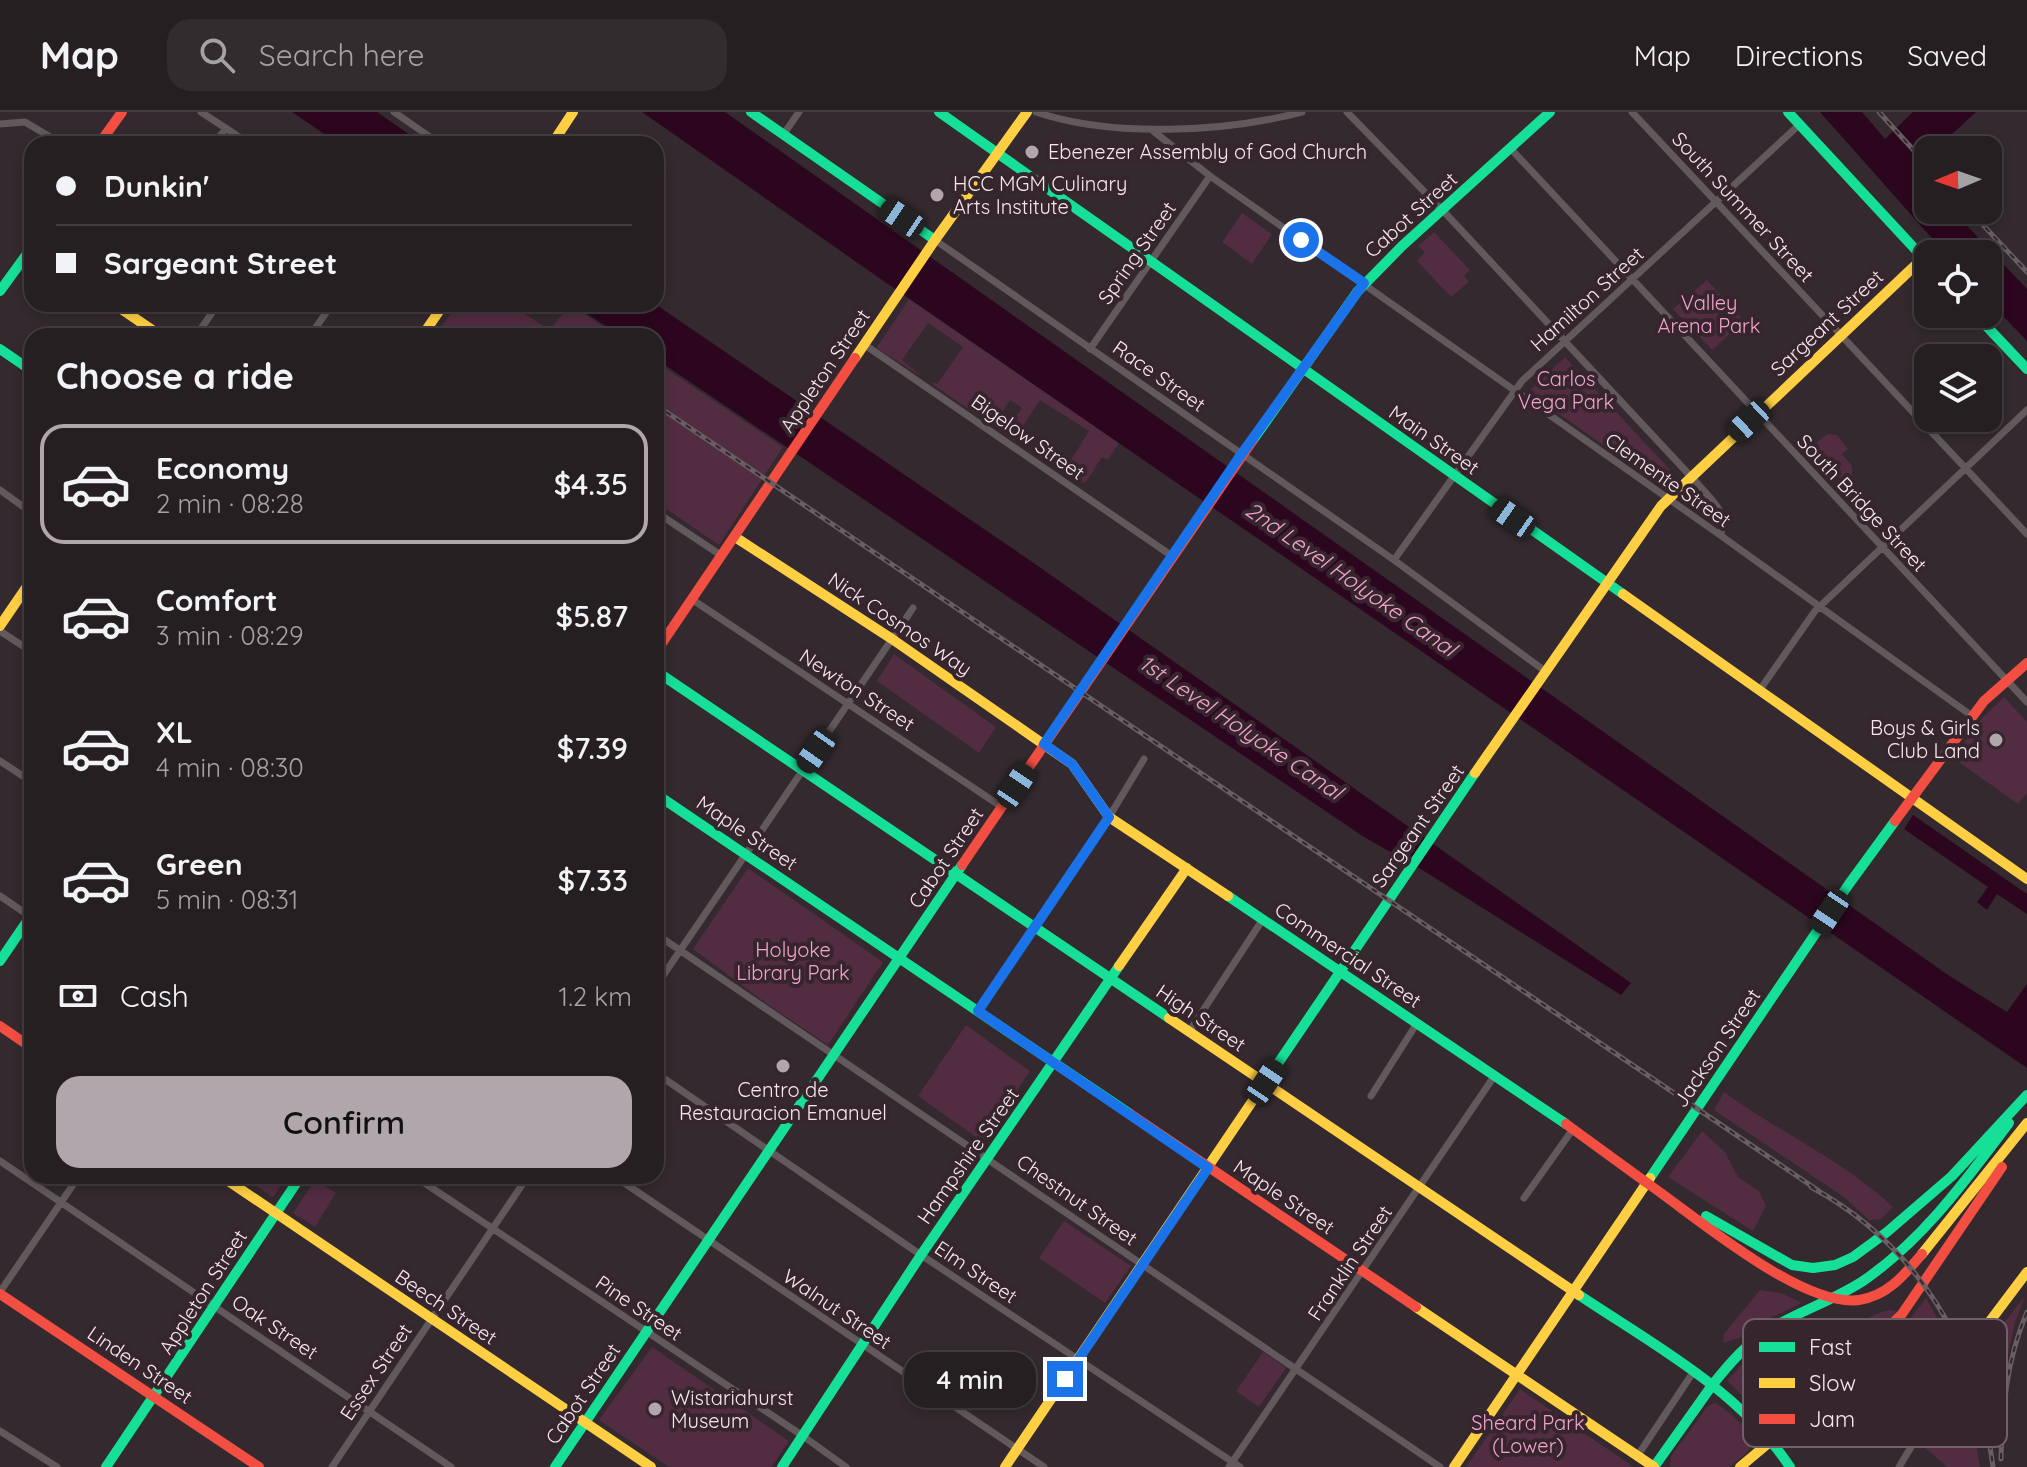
<!DOCTYPE html>
<html lang="en">
<head>
<meta charset="utf-8">
<style>
  body { margin:0; font-family:Quicksand,sans-serif; background:#322c2f; color:#f1f3f6; height:100vh; display:flex; flex-direction:column; font-size:30px; white-space:nowrap }
  * { box-sizing:border-box; margin:0 }
  p { font-size:26px; color:#a4a2a5 }
  .icon { flex:none; width:44px; height:44px; fill:none; stroke:currentColor; stroke-width:2; stroke-linecap:round; stroke-linejoin:round }
  .map { position:relative; flex:1; overflow:hidden }
  .details { position:absolute; left:24px; top:216px; width:640px; height:856px; display:flex; flex-direction:column; background:#261f22; border-radius:24px; box-shadow:0 4px 12px #0003,0 0 0 2px #423d40 }
  .details>* { flex:none }
  .hud { position:absolute; left:24px; top:24px; width:640px; height:176px; border-radius:24px; box-shadow:0 4px 12px #0003,0 0 0 2px #423d40; display:grid; align-content:center; height:176px; padding:0 32px; background:#261f22 }
  .needle { width:52px; rotate:268deg }
  .fabs { position:absolute; left:1914px; top:24px; display:grid; gap:16px }
  .fabs a { display:grid; place-items:center; width:88px; height:88px; border-radius:16px; background:#261f22; box-shadow:0 4px 12px #0003,0 0 0 2px #423d40; font-size:40px }
  .end { position:absolute; width:36px; height:36px; margin:-18px; border:10px solid #1a73e8; background:#fff; box-shadow:0 0 0 4px #fff }
  .from { border-radius:50% }
  .bubble { position:absolute; height:56px; border-radius:24px; background:#261f22; box-shadow:0 4px 12px #0003,0 0 0 2px #423d40; font-size:26px; font-weight:600; line-height:56px; text-align:center }
  .car { position:absolute; width:24px; height:48px; margin:-24px -12px; border-radius:10px; box-shadow:0 0 6px 2px #0007; background:linear-gradient(#222 24%,#8ab4d8 0 40%,#222 0 76%,#8ab4d8 0 86%,#222 0) }
  .hud b { display:flex; align-items:center; gap:28px; height:76px; font-size:30px }
  .hud b+b { border-top:2px solid #423d40 }
  .hud i { width:20px; height:20px; background:#f1f3f6 }
  ul { padding:0; list-style:none }
  li { display:flex; align-items:center; gap:24px; height:120px; margin:0 16px 12px; padding:0 16px; border:4px solid transparent; border-radius:24px }
  li div { flex:1 }
  li b { display:block; font-size:30px }
  li em { font-style:normal; font-weight:600 }
  li.active { border-color:#b1a6ab }
  li>.icon { width:72px; height:72px; stroke-width:1.5 }
  h2 { padding:0 32px; font-size:36px; line-height:96px }
  .pay { display:flex; align-items:center; gap:20px; height:88px; padding:0 32px; font-size:30px }
  .pay p { margin-inline-start:auto }
  .cta { display:flex; gap:16px; margin-top:auto; padding:16px 32px }
  .cta a { flex:1; height:92px; border-radius:24px; background:#b1a6ab; color:#111; font-size:32px; font-weight:600; line-height:92px; text-align:center }
  header { display:flex; align-items:center; gap:48px; box-sizing:border-box; height:112px; padding:0 40px; background:#261f22; border-bottom:2px solid #423d40 }
  header strong { font-size:38px }
  nav { display:flex; gap:44px; margin-inline-start:auto; font-size:28px }
  .search { width:560px; height:72px; background:#322c2f; display:flex; align-items:center; gap:20px; box-sizing:border-box; padding:0 28px; border-radius:24px; color:#a4a2a5; font-size:30px }
  .map>svg:first-child { display:block }
</style>
</head>
<body>
<header>
<strong>Map</strong>
<div class="search"><svg class="icon" aria-label="search" viewBox="0 0 24 24"><circle cx="10" cy="10" r="6"/><path d="M15 15l6 6"/></svg>Search here</div>
<nav><a>Map</a><a>Directions</a><a>Saved</a></nav>
</header>
<div class="map">
<svg width="2027" height="1355" viewBox="0 0 2027 1355">
  <rect width="100%" height="100%" fill="#33292e"/>
  <!-- green -->
  <path fill="#522c41" fill-rule="evenodd" d="M1242,101L1272,122L1252,152L1222,130Z
    M1434,120L1470,158L1464,164L1469,170L1451,185L1417,149L1425,140L1418,134Z
    M1707,168L1744,209L1712,238L1673,197Z
    M909,187L1119,331L1108,348L1102,345L1086,370L1079,371L1063,361L1089,319L1040,288L1014,328L932,272L933,270L937,272L963,235L928,211L902,248L924,266L878,237L877,235ZM1010,288L1022,296L1005,321L994,313Z
    M457,192H509L550,218L570,192L617,224H435Z
    M1565,245L1673,361L1660,373L1528,280Z
    M656,250L783,335L719,433L656,390Z
    M1827,322L1837,323L1848,337L1842,342L1852,354V362L1846,367H1840L1815,339L1817,330Z
    M894,542L996,615L979,641L877,569Z
    M2004,585L2027,610V681L2018,692L1953,646L1981,607Z
    M748,756L883,850L828,933L767,892L693,837Z
    M966,913L1030,959L983,1030L918,984Z
    M1724,980C1779,1020 1843,1048 1893,1095L1881,1107L1869,1108L1844,1085L1714,998Z
    M1702,1019L1725,1040L1738,1065L1759,1079L1766,1094L1753,1119L1668,1065Z
    M241,1064H287L273,1085Z
    M315,1068L336,1081L315,1115L293,1101Z
    M1064,1109L1131,1154L1105,1191L1039,1146Z
    M1760,1178L1781,1181L1802,1191L1755,1213L1739,1226L1723,1231L1724,1222Z
    M2025,1184L2015,1211L1999,1281L1993,1295L1973,1250Z
    M1926,1186L1953,1235L1922,1251H1908L1907,1223L1904,1215Z
    M1889,1198L1897,1199L1870,1227L1774,1314L1727,1269L1767,1225L1801,1207L1824,1224C1847,1221 1865,1204 1889,1198Z
    M652,1235L789,1329L771,1355H669L599,1308Z
    M1263,1240L1286,1256L1259,1295L1236,1279Z
    M1963,1257L1980,1355H1947L1922,1333Z
    M1520,1277L1634,1355H1466Z
    M1714,1291C1724,1294 1755,1321 1752,1332C1750,1341 1736,1349 1729,1355H1670L1671,1344L1707,1295Z"/>
  <!-- water -->
  <path fill="#2c061e" d="M292,0H377L423,32H339Z
    M642,0H725L1948,863L2007,900L2027,872V956L885,170Z
    M1820,0H1862L1885,27L1913,0H1976L1935,38H1928V44L1914,57L1928,72V98H1952L2027,177V229L1988,188V142H1946Z
    M572,192H655L1035,452L1631,871L1621,883L1424,759L1364,725L656,247V224H621Z
    M1913,703L2027,782V802L1997,782L1987,798L1977,790L1988,775L1904,717Z"/>
  <g fill="none" stroke-linecap="round" stroke-linejoin="round">
    <!-- street -->
    <path stroke="#62595d" stroke-width="7" d="M201,0L250,32
      M394,0L440,32
      M1036,0C1112,26 1225,20 1302,0
      M1347,0L1448,104L1697,371C1710,387 1731,402 1720,423
      M1632,0L2027,422
      M0,12L25,10L62,32
      M1152,18L1210,64L1720,423L1972,604
      M783,23L799,0
      M214,32L226,16
      M1511,37L2027,590
      M935,128L1394,448L1545,559
      M196,224L218,192
      M310,224L332,192
      M865,233L1172,444
      M1090,237L1210,64
      M0,378L32,401
      M656,400L722,444
      M1394,448L1522,269L1800,12
      M693,488L1002,695
      M0,519L32,540
      M1759,579L1815,499L2027,298
      M0,649L32,670
      M0,784L31,805
      M656,822L1440,1355
      M656,874L913,496
      M978,899L1109,705L1144,647
      M1189,920L1263,807
      M656,961L921,1143L1240,1355
      M1371,984L1417,911
      M0,1049L451,1355
      M414,1064L803,1324L846,1355
      M614,1064L1044,1355
      M1524,1086L1573,1017
      M0,1180L79,1064
      M1922,1266L1944,1279
      M1831,1316L1921,1266
      M0,1319L57,1355
      M1638,1343L1694,1259
      M332,1355L528,1064
      M1229,1355L1495,963
      M1899,1355L1972,1234"/>
    <!-- fast -->
    <path stroke="#16e098" stroke-width="10" d="M751,0L935,128
      M939,0L1623,482
      M1788,0L1928,151
      M0,179L32,135
      M1975,202L2027,257
      M0,237L32,259
      M1253,328L1357,180L1402,134L1550,0
      M656,559L1169,906
      M656,682L1130,1002
      M1228,784L1566,1012
      M0,849L32,802
      M1266,969L1475,661
      M1650,1066L1849,772L1895,709
      M1706,1104L1792,1153L1813,1156L1835,1153L1853,1145L1887,1120L1952,1064L2027,983
      M1579,1183C1654,1233 1739,1278 1790,1355
      M1713,1272C1730,1251 1747,1231 1770,1217C1800,1199 1834,1188 1863,1169C1923,1128 1966,1068 2009,1011
      M1831,1274C1861,1265 1891,1260 1922,1266
      M106,1355L301,1064
      M555,1355L962,753
      M782,1355L921,1143L1119,854
      M1654,1355L1713,1272"/>
    <!-- slow -->
    <path stroke="#ffcf43" stroke-width="10" d="M552,32L573,0
      M114,192L161,224
      M422,224L444,192
      M855,246L935,128L1027,0
      M735,425L892,527L1072,652L1109,705L1228,784
      M1623,482L2027,767
      M0,514L32,467
      M1475,661L1661,394L1923,146
      M1119,854L1187,756
      M1169,906L1579,1183
      M221,1064L651,1355
      M1922,1142L2027,1011
      M1416,1195L1654,1355
      M1939,1253L1975,1229L2027,1160
      M1909,1263L1939,1253
      M1874,1266L1882,1273L1885,1286
      M1005,1355L1266,969
      M1454,1355L1650,1066
      M1740,1355L1771,1329"/>
    <!-- jam -->
    <path stroke="#f24e42" stroke-width="10" d="M99,32L122,0
      M656,540L855,246
      M1895,709L1984,589L2027,551
      M962,753L1253,328
      M0,914L32,936
      M1130,1002L1416,1195
      M1566,1012L1647,1071
      M1647,1071C1695,1104 1802,1196 1859,1188C1888,1184 1905,1162 1922,1142
      M0,1182L259,1355
      M1771,1329L1902,1202L2002,1055"/>
    <!-- rail casing -->
    <g stroke="#675f63" stroke-width="5">
      <path id="rail" d="M1879,0L1928,54
        M1969,98L2027,160
        M547,218L555,224
        M656,293L1819,1079
        M1811,1075C1918,1133 1979,1236 1993,1355
        M2001,1347C2002,1296 2007,1247 2027,1200"/>
    </g>
    <!-- rail -->
    <use href="#rail" stroke="#37252e" stroke-width="2" stroke-dasharray="6" stroke-linecap="butt"/>
  </g>
  <g fill="none" stroke-linecap="round" stroke-linejoin="round">
    <!-- route -->
    <path stroke="#1a73e8" stroke-width="10" d="M1065,1267L1208,1056L978,899L1109,705L1072,652L1044,632L1238,347L1364,171L1301,128"/>
  </g>
  <!-- markers -->
  <g fill="#b1a6ab" stroke="#37252e" stroke-width="3">
    <circle cx="1032" cy="40" r="8"/>
    <circle cx="937" cy="83" r="8"/>
    <circle cx="1996" cy="628" r="8"/>
    <circle cx="783" cy="954" r="8"/>
    <circle cx="655" cy="1297" r="8"/>
  </g>
  <g text-anchor="middle" stroke-width="8" stroke-linejoin="round" paint-order="stroke">
    <!-- poi labels -->
    <g font-size="20" fill="#f5e9ee" stroke="#37252e" text-anchor="start">
      <text x="1048" y="47">Ebenezer Assembly of God Church</text>
      <text x="953" y="79">HCC MGM Culinary<tspan x="953" dy="23">Arts Institute</tspan></text>
      <text x="1980" y="623" text-anchor="end">Boys &amp; Girls<tspan x="1980" dy="23">Club Land</tspan></text>
      <text x="783" y="985" text-anchor="middle">Centro de<tspan x="783" dy="23">Restauracion Emanuel</tspan></text>
      <text x="671" y="1293">Wistariahurst<tspan x="671" dy="23">Museum</tspan></text>
    </g>
    <!-- street labels -->
    <g font-size="20" fill="#f5e9ee" stroke="#37252e">
      <text transform="translate(1743 95) rotate(47)" y="7">South Summer Street</text>
      <text transform="translate(1411 103) rotate(-42)" y="7">Cabot Street</text>
      <text transform="translate(1137 141) rotate(-55)" y="7">Spring Street</text>
      <text transform="translate(1587 187) rotate(-42)" y="7">Hamilton Street</text>
      <text transform="translate(1827 211) rotate(-43)" y="7">Sargeant Street</text>
      <text transform="translate(825 259) rotate(-56)" y="7">Appleton Street</text>
      <text transform="translate(1159 264) rotate(35)" y="7">Race Street</text>
      <text transform="translate(1028 325) rotate(35)" y="7">Bigelow Street</text>
      <text transform="translate(1434 328) rotate(35)" y="7">Main Street</text>
      <text transform="translate(1668 368) rotate(35)" y="7">Clemente Street</text>
      <text transform="translate(1862 391) rotate(47)" y="7">South Bridge Street</text>
      <text transform="translate(900 512) rotate(34)" y="7">Nick Cosmos Way</text>
      <text transform="translate(857 578) rotate(33)" y="7">Newton Street</text>
      <text transform="translate(1418 714) rotate(-55)" y="7">Sargeant Street</text>
      <text transform="translate(747 721) rotate(34)" y="7">Maple Street</text>
      <text transform="translate(946 746) rotate(-56)" y="7">Cabot Street</text>
      <text transform="translate(1348 843) rotate(34)" y="7">Commercial Street</text>
      <text transform="translate(1201 906) rotate(34)" y="7">High Street</text>
      <text transform="translate(1717 936) rotate(-56)" y="7">Jackson Street</text>
      <text transform="translate(968 1044) rotate(-55)" y="7">Hampshire Street</text>
      <text transform="translate(1284 1085) rotate(34)" y="7">Maple Street</text>
      <text transform="translate(1077 1088) rotate(35)" y="7">Chestnut Street</text>
      <text transform="translate(1350 1151) rotate(-56)" y="7">Franklin Street</text>
      <text transform="translate(976 1160) rotate(34)" y="7">Elm Street</text>
      <text transform="translate(203 1180) rotate(-57)" y="7">Appleton Street</text>
      <text transform="translate(446 1195) rotate(34)" y="7">Beech Street</text>
      <text transform="translate(639 1196) rotate(34)" y="7">Pine Street</text>
      <text transform="translate(837 1197) rotate(34)" y="7">Walnut Street</text>
      <text transform="translate(275 1215) rotate(34)" y="7">Oak Street</text>
      <text transform="translate(140 1253) rotate(34)" y="7">Linden Street</text>
      <text transform="translate(376 1260) rotate(-56)" y="7">Essex Street</text>
      <text transform="translate(583 1282) rotate(-56)" y="7">Cabot Street</text>
    </g>
    <!-- park labels -->
    <g font-size="20" fill="#f3a4ce" stroke="#37252e">
      <text x="1709" y="198">Valley<tspan x="1709" dy="23">Arena Park</tspan></text>
      <text x="1566" y="274">Carlos<tspan x="1566" dy="23">Vega Park</tspan></text>
      <text x="793" y="845">Holyoke<tspan x="793" dy="23">Library Park</tspan></text>
      <text x="1528" y="1318">Sheard Park<tspan x="1528" dy="23">(Lower)</tspan></text>
    </g>
    <!-- water labels -->
    <g font-size="22" font-style="italic" fill="#f3a4ce" stroke="#37252e">
      <text transform="translate(1351 467) rotate(35)" y="8">2nd Level Holyoke Canal</text>
      <text transform="translate(1241 615) rotate(34)" y="8">1st Level Holyoke Canal</text>
    </g>
  </g>
  <!-- legend -->
  <rect x="1743" y="1207" width="264" height="128" rx="12" fill="#37252e" stroke="#706068" stroke-width="2"/>
  <rect x="1759" y="1230" width="36" height="10" fill="#16e098"/>
  <rect x="1759" y="1266" width="36" height="10" fill="#ffcf43"/>
  <rect x="1759" y="1302" width="36" height="10" fill="#f24e42"/>
  <g font-size="22" fill="#f5e9ee">
    <text x="1809" y="1243">Fast</text>
    <text x="1809" y="1279">Slow</text>
    <text x="1809" y="1315">Jam</text>
  </g>
</svg>
<div class="fabs">
<a><svg class="needle" viewBox="-14 -14 28 28"><path d="M0-13l5 13h-10z" fill="#e53935"/><path d="M0 13l5-13h-10z" fill="#a4a2a5"/></svg></a>
<a><svg class="icon" aria-label="locate" viewBox="0 0 24 24"><circle cx="12" cy="12" r="6"/><path d="M12 2v4M12 18v4M2 12h4M18 12h4"/></svg></a>
<a><svg class="icon" aria-label="layers" viewBox="0 0 24 24"><path d="M12 4l9 5-9 5-9-5zM3 14l9 5 9-5"/></svg></a>
</div>
<i class="end from" style="left:1301px;top:128px"></i>
<i class="end" style="left:1065px;top:1267px"></i>
<div class="bubble" style="left:904px;top:1240px;width:132px">4 min</div>
<i class="car" style="left:902px;top:106px;rotate:304deg"></i>
<i class="car" style="left:1749px;top:309px;rotate:227deg"></i>
<i class="car" style="left:1513px;top:406px;rotate:305deg"></i>
<i class="car" style="left:816px;top:639px;rotate:215deg"></i>
<i class="car" style="left:1016px;top:674px;rotate:34deg"></i>
<i class="car" style="left:1830px;top:800px;rotate:214deg"></i>
<i class="car" style="left:1266px;top:970px;rotate:34deg"></i>
<div class="hud">
<b><i class="from"></i>Dunkin'</b>
<b><i></i>Sargeant Street</b>
</div>
<section class="details">
<h2>Choose a ride</h2>
<ul>
<li class="active"><svg class="icon" aria-label="car" viewBox="0 0 24 24"><path d="M5 17H2v-5l4-1 3-4h7l3 4 3 1v5h-3M9 17h6M6 11h13"/><circle cx="7" cy="17" r="2"/><circle cx="17" cy="17" r="2"/></svg><div><b>Economy</b><p>2 min · 08:28</p></div><em>$4.35</em></li>
<li><svg class="icon" aria-label="car" viewBox="0 0 24 24"><path d="M5 17H2v-5l4-1 3-4h7l3 4 3 1v5h-3M9 17h6M6 11h13"/><circle cx="7" cy="17" r="2"/><circle cx="17" cy="17" r="2"/></svg><div><b>Comfort</b><p>3 min · 08:29</p></div><em>$5.87</em></li>
<li><svg class="icon" aria-label="car" viewBox="0 0 24 24"><path d="M5 17H2v-5l4-1 3-4h7l3 4 3 1v5h-3M9 17h6M6 11h13"/><circle cx="7" cy="17" r="2"/><circle cx="17" cy="17" r="2"/></svg><div><b>XL</b><p>4 min · 08:30</p></div><em>$7.39</em></li>
<li><svg class="icon" aria-label="car" viewBox="0 0 24 24"><path d="M5 17H2v-5l4-1 3-4h7l3 4 3 1v5h-3M9 17h6M6 11h13"/><circle cx="7" cy="17" r="2"/><circle cx="17" cy="17" r="2"/></svg><div><b>Green</b><p>5 min · 08:31</p></div><em>$7.33</em></li>
</ul>
<div class="pay"><svg class="icon" aria-label="cash" viewBox="0 0 24 24"><path d="M3 7h18v10H3z"/><circle cx="12" cy="12" r="2"/></svg>Cash<p>1.2 km</p></div>
<div class="cta"><a>Confirm</a></div>
</section>
</div>
</body>
</html>
